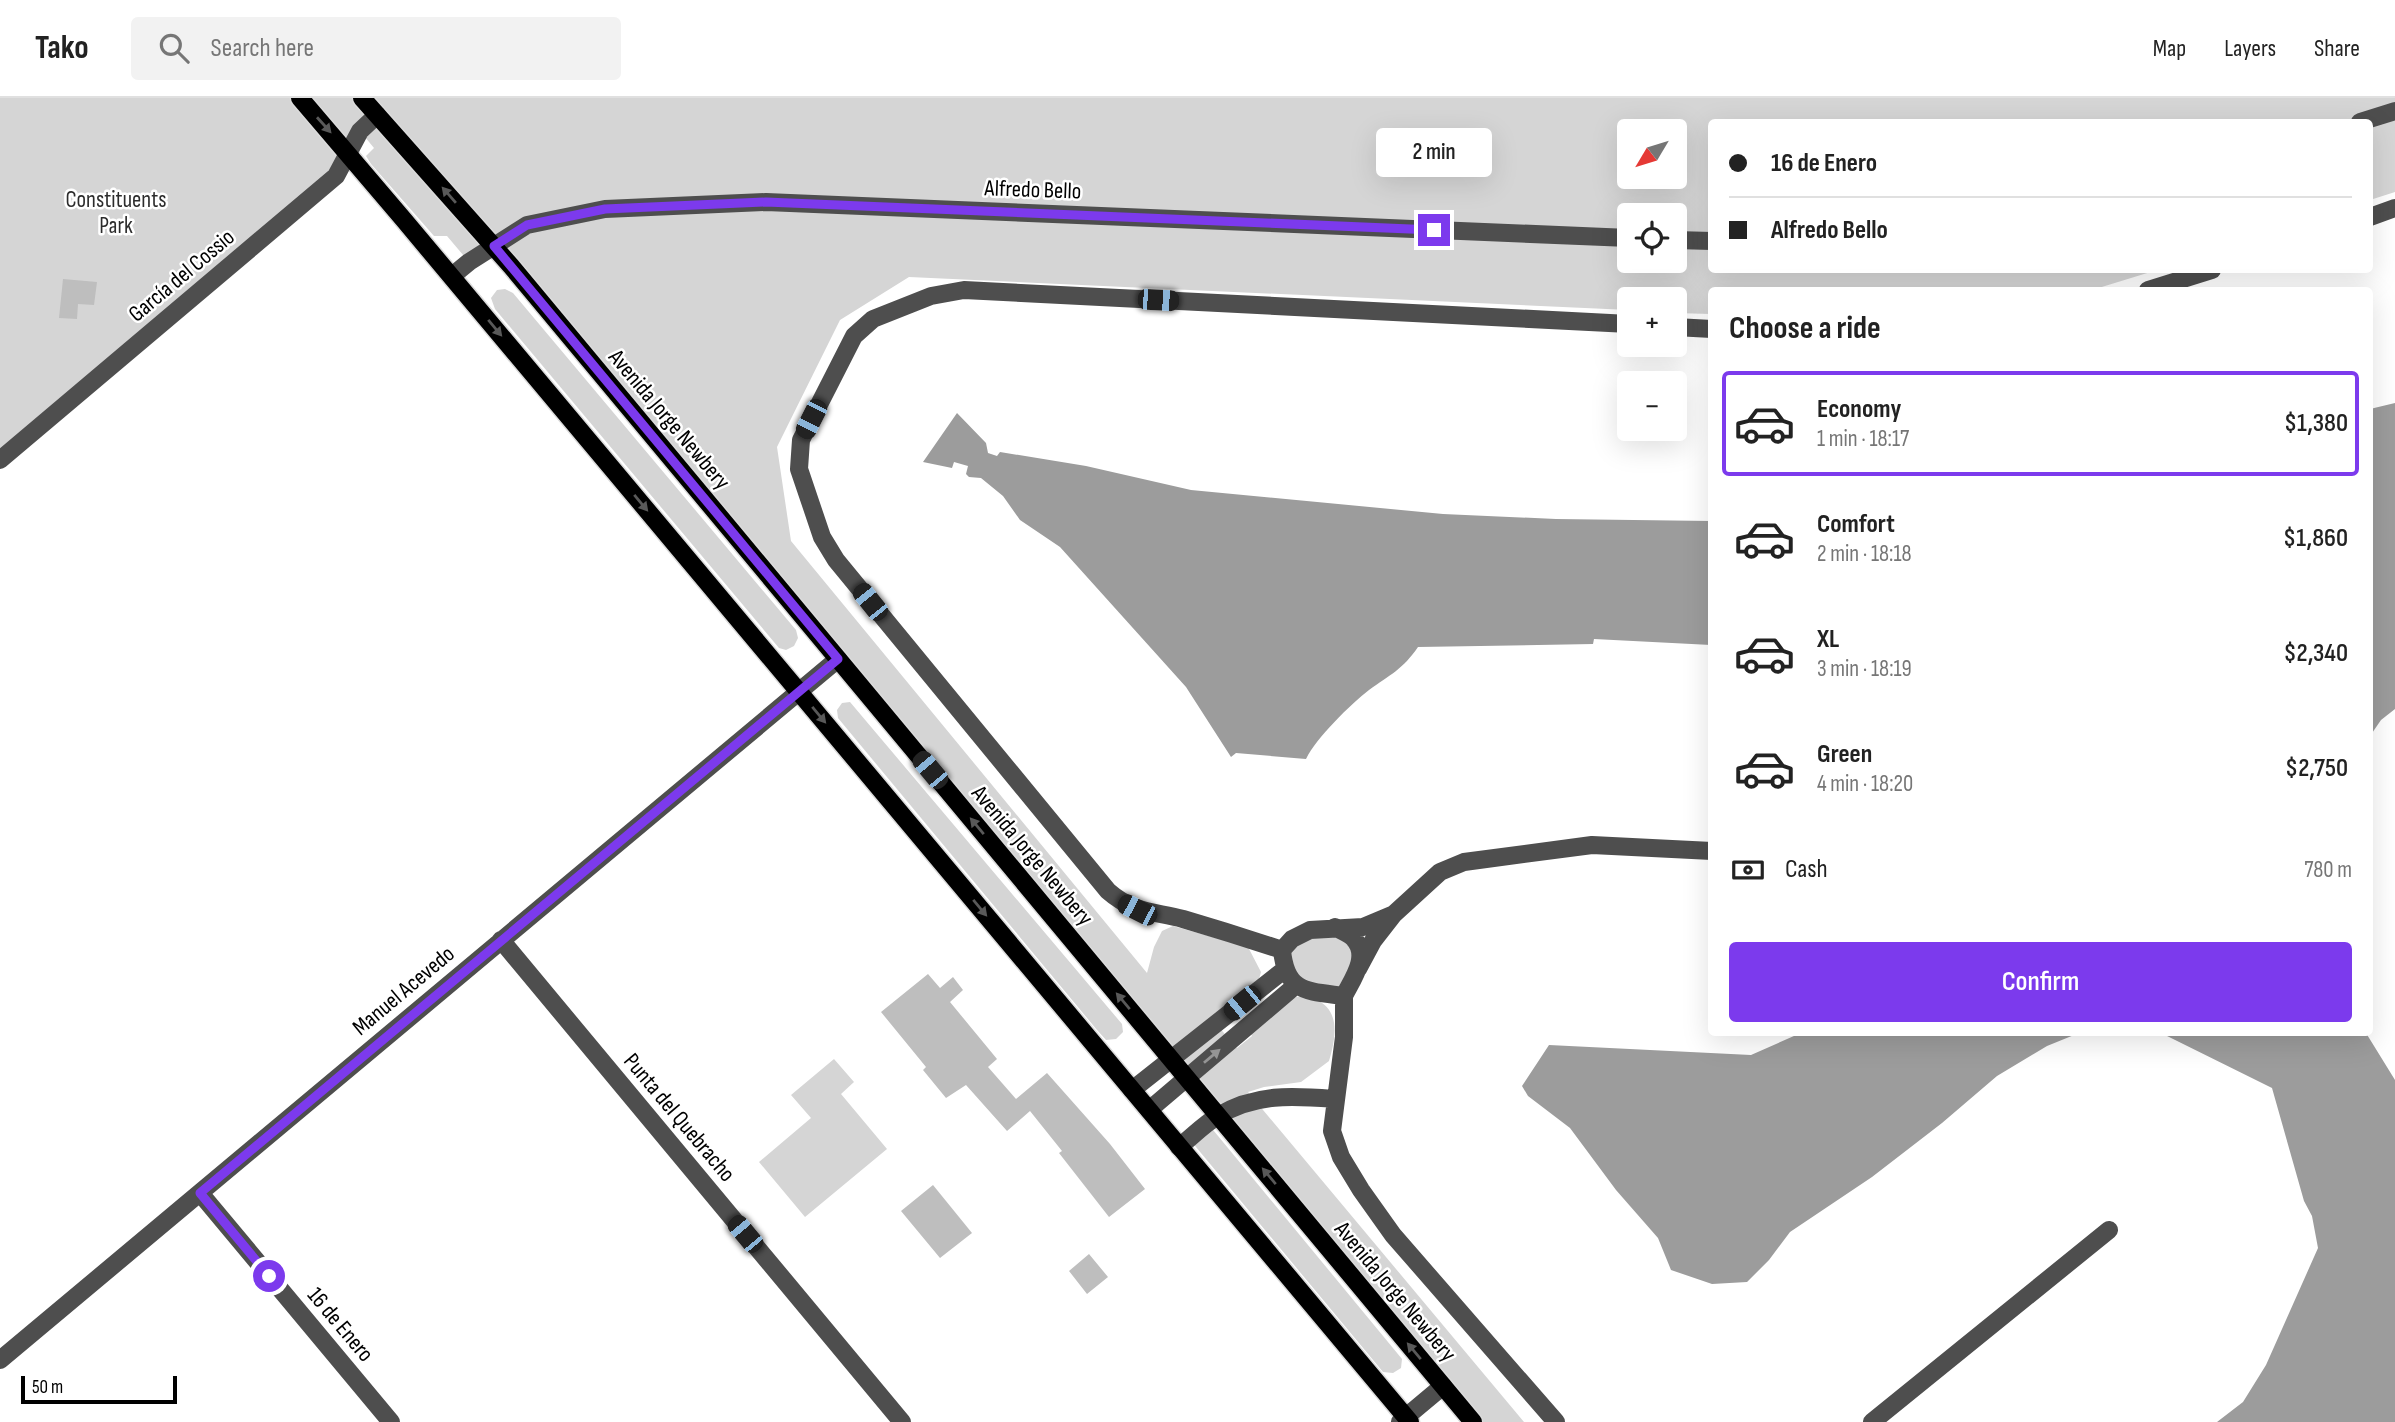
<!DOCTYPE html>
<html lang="en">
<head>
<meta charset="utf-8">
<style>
  body { margin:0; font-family:"Sofia Sans Condensed",sans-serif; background:#f2f2f2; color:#222; height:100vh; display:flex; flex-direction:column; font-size:26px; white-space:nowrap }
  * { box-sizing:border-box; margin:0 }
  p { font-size:23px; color:#767676 }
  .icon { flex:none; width:38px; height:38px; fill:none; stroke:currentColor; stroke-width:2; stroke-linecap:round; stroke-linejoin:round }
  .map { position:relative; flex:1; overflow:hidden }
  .details { position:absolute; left:1708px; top:189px; width:665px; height:749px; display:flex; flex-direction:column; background:#fff; border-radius:7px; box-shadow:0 7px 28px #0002 }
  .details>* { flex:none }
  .guide { position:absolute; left:1708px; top:21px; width:665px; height:154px; border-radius:7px; box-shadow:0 7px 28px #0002; display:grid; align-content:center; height:154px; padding:0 21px; background:#fff }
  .needle { width:46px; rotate:232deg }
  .tools { position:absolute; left:1617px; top:21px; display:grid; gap:14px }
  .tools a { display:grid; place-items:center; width:70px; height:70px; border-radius:7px; background:#fff; box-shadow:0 7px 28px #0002; font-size:35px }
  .scale { position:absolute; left:21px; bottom:18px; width:156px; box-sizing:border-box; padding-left:7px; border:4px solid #000; border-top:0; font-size:19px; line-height:24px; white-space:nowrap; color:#000; -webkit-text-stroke:5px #fff; paint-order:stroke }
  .end { position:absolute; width:32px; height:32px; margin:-16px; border:9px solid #7c3aed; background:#fff; box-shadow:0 0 0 4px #fff }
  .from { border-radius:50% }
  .bubble { position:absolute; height:49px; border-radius:7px; background:#fff; box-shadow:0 7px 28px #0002; font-size:23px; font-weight:600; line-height:49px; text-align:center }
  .car { position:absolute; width:21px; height:42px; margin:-21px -10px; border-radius:9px; box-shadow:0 0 5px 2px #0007; background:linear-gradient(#222 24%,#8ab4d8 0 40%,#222 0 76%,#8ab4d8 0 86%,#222 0) }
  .guide b { display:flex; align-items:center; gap:24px; height:66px; font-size:26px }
  .guide b+b { border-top:2px solid #e0e0e0 }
  .guide i { width:18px; height:18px; background:#222 }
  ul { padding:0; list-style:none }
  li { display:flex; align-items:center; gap:21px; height:105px; margin:0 14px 10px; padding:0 7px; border:4px solid transparent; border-radius:7px }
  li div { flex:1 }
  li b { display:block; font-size:26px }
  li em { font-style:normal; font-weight:600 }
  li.on { border-color:#7c3aed }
  li>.icon { width:63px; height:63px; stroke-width:1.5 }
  h2 { padding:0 21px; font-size:32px; line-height:84px }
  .pay { display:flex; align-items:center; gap:18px; height:77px; padding:0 21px; font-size:26px }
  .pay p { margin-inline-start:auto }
  .cta { display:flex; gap:14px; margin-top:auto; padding:14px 21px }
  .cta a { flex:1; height:80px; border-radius:7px; background:#7c3aed; color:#fff; font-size:28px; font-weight:600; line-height:80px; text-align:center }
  header { display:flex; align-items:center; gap:42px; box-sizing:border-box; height:98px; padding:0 35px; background:#fff; border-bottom:2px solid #e0e0e0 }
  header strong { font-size:33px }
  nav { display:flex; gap:38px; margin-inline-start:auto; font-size:24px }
  .search { width:490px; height:63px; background:#f2f2f2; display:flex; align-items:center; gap:18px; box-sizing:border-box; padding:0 24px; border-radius:7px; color:#767676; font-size:26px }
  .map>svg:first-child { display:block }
</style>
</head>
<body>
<header>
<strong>Tako</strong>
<div class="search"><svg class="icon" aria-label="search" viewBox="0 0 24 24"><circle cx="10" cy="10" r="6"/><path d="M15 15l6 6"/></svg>Search here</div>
<nav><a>Map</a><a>Layers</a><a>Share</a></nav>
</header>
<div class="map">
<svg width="2395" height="1324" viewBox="0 0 2395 1324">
  <rect width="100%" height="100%" fill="#fff"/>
  <!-- green -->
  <path fill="#d5d5d5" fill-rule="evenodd" d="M0,0H2395V94L2370,102V24H1712V172H2157L2092,192H1712L1711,216L1675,215V201H1629V212L909,179L840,222L777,349L791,443L1147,875L1154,849L1162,833L1173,828L1248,849L1261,874L1259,881L1211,920L1237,950L1252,938L1250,934C1263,924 1278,906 1293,900C1301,897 1308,898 1315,901C1341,912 1336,940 1329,963L1301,984L1264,989L1248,994L1524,1324H1473L494,149L469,164L447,138H434L371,66L366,58L374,50L360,33L336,78L0,362ZM1629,33H1675V79H1629ZM1629,117H1675V163H1629Z
    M505,191L513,195L796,532L798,540L794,548L786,552L779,550L495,211L491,200L497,192Z
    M850,604L1122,926L1123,934L1116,941L1106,942L1097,932L838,620L837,612L842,605Z
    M1335,829L1361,854L1344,898L1313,893L1284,872L1292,841Z
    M834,961L854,984L841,996L887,1051L805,1119L759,1064L811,1020L791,997Z
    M1209,1027L1402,1261L1401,1270L1393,1275L1383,1274L1191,1043Z"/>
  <!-- water -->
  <path fill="#9c9c9c" d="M2395,305V611L2381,622L2370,638V311Z
    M957,315L986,345L988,355L997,358L1000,354L1086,368L1191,392L1443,416L1556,421L1711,423V547L1594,541L1593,546L1418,549C1403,571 1390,577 1369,592C1350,607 1317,639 1306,661L1236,655L1231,659L1186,589L1060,449L1020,422L1003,398L981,380L969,379L966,376L968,368L954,364L952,370L923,364Z
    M1803,934L2079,935L2047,948L1997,978L1942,1025L1872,1079L1790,1134L1769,1162L1747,1184L1712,1186L1671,1172L1658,1140L1616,1092L1570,1030L1528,998L1522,988L1549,947L1751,957Z
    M2161,935H2366L2395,982V1324H2217L2243,1304L2266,1267L2318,1150L2312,1118L2304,1103L2272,990Z"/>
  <!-- building -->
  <path fill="#bebebe" d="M63,181L97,184L94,207L78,206L77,221L59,220Z
    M928,876L940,890L953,879L963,892L950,904L997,961L988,969L1016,1001L1047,975L1110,1046L1145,1091L1109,1119L1059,1055L1062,1053L1030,1013L1007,1033L966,987L946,1000L923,972L926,969L881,914Z
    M933,1087L972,1135L940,1160L901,1113Z
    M1089,1156L1108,1179L1087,1196L1069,1173Z"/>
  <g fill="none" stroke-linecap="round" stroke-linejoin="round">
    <!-- major casing -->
    <g stroke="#dbdbdb" stroke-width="21">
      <path id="major" d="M300,0L404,122L1410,1324
        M362,0L511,168L1473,1324"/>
    </g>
    <!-- minor -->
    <path stroke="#4e4e4e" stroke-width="18" d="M2360,24L2395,13
      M2370,119L2395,110
      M1675,142L1712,143
      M452,178L469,164L527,127L605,111L766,104L1629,140
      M2148,192L2212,172
      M1675,229L1712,231
      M0,362L336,78L360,33L377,17
      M1394,816L1440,774L1464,764L1592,747L1712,753
      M1335,829C1341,833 1350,836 1354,841C1370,858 1352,882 1344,898C1307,893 1286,895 1282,852L1292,841L1310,832L1363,829L1394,816L1373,843L1358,871
      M501,842L902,1324
      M1282,852C1249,841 1217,831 1183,821C1153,813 1133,815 1108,793L836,462L822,439L799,371L801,342L854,238L873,221L931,198L964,192L1629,226
      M1344,898V939L1332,1033L1341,1059L1361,1092L1393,1137L1556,1324
      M1132,992L1284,872
      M1149,1012L1295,888
      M1179,1049C1192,1039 1204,1026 1218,1018C1256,995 1293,998 1335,1001
      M200,1095L391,1324
      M0,1262L838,561
      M1400,1324L1443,1288
      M1872,1324L2109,1132"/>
    <!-- major -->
    <use href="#major" stroke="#000" stroke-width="18"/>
  </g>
  <!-- one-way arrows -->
  <defs><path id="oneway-solid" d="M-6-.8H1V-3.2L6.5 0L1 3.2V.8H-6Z" transform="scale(1.75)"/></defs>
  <g fill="#595959">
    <use href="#oneway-solid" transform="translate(324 27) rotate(48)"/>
    <use href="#oneway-solid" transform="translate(449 97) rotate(-131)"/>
    <use href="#oneway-solid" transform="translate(495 230) rotate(50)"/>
    <use href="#oneway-solid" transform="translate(641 405) rotate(50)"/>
    <use href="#oneway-solid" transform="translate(819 617) rotate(50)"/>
    <use href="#oneway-solid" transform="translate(977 728) rotate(-130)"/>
    <use href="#oneway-solid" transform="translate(980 810) rotate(50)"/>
    <use href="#oneway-solid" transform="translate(1123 903) rotate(-130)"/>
    <use href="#oneway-solid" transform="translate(1269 1078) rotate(-130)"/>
    <use href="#oneway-solid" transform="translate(1414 1253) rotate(-130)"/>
  </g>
  <use fill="#959595" href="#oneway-solid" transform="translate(1212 958) rotate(-40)"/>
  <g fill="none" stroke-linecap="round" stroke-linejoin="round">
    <!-- route -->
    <path stroke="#7c3aed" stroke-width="9" d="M269,1178L200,1095L838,561L494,148L527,127L605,111L766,104L1434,132"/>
  </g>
  <g text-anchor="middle" stroke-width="5" stroke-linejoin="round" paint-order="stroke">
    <!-- street labels -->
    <g font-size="23" fill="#000" stroke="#fff">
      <text transform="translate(1033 91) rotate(2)" y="8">Alfredo Bello</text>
      <text transform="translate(181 177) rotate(-40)" y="8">García del Cossio</text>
      <text transform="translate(670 321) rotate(50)" y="8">Avenida Jorge Newbery</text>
      <text transform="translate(1033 757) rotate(50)" y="8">Avenida Jorge Newbery</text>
      <text transform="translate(403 892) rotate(-40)" y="8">Manuel Acevedo</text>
      <text transform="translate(680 1019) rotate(50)" y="8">Punta del Quebracho</text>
      <text transform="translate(1396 1193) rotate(50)" y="8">Avenida Jorge Newbery</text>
      <text transform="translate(341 1226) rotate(50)" y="8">16 de Enero</text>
    </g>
    <!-- park labels -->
    <g font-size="23" fill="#2c2c2c" stroke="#fff">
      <text x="116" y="109">Constituents<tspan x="116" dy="26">Park</tspan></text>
    </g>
  </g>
</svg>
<div class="tools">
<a><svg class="needle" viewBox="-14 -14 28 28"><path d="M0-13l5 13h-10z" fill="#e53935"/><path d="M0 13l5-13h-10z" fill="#767676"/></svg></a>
<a><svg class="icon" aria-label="locate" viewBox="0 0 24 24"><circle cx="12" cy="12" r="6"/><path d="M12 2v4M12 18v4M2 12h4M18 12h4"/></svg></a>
<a>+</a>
<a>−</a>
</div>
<div class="scale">50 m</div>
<i class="end from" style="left:269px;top:1178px"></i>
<i class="end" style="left:1434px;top:132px"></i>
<div class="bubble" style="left:1376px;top:30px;width:116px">2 min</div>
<i class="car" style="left:1158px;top:202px;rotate:93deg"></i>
<i class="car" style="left:811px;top:321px;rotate:207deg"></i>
<i class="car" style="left:870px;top:504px;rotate:321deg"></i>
<i class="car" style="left:930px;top:672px;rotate:320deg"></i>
<i class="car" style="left:1137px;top:812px;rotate:297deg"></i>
<i class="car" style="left:1242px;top:905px;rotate:231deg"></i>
<i class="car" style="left:745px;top:1136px;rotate:320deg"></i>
<div class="guide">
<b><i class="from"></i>16 de Enero</b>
<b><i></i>Alfredo Bello</b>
</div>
<section class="details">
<h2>Choose a ride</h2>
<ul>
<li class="on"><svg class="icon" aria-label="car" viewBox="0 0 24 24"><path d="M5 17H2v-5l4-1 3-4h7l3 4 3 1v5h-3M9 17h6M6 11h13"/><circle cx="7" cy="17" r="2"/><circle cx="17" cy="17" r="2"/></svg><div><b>Economy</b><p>1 min · 18:17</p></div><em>$1,380</em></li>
<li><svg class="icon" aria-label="car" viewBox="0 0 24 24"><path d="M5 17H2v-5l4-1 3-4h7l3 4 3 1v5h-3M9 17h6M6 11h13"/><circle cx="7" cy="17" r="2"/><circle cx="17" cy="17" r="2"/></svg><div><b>Comfort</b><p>2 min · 18:18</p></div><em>$1,860</em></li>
<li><svg class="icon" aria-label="car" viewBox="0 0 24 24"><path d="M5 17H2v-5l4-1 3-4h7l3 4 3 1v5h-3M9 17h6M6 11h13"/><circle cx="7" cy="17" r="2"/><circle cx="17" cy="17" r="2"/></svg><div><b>XL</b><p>3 min · 18:19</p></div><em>$2,340</em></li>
<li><svg class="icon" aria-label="car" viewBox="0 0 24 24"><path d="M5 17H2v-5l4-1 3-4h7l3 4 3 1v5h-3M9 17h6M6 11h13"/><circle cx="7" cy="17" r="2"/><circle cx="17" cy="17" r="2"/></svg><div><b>Green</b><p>4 min · 18:20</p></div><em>$2,750</em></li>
</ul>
<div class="pay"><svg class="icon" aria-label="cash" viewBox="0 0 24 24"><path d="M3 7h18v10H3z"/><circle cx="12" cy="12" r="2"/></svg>Cash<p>780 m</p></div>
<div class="cta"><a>Confirm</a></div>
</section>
</div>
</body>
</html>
